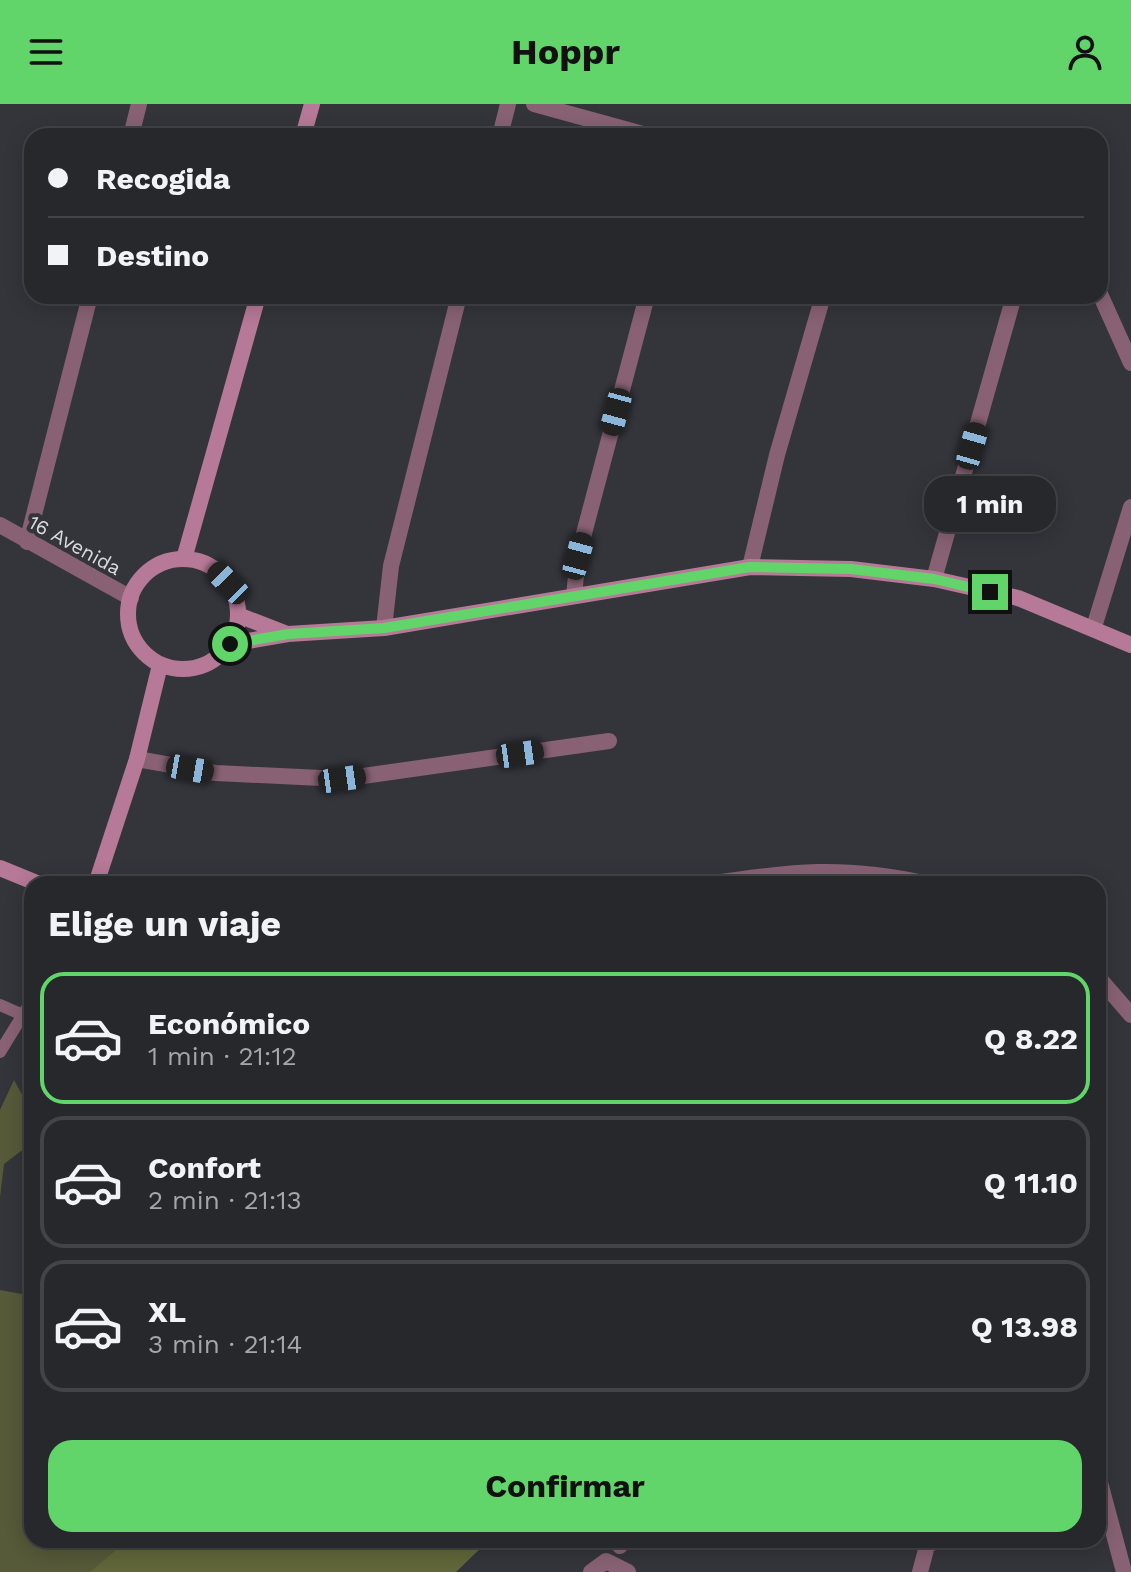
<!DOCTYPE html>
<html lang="es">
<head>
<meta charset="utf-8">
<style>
  body { margin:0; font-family:"Work Sans",sans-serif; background:#2e3034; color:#f1f3f6; height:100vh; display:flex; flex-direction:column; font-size:30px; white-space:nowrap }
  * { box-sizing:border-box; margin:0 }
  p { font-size:26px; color:#a4a6a9 }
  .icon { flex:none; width:44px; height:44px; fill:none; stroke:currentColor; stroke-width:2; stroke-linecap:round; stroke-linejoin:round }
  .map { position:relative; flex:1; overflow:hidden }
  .side { position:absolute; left:24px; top:772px; width:1082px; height:672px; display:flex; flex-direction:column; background:#26282c; border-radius:24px; box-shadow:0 4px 20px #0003,0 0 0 2px #424448 }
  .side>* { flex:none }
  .banner { position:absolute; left:24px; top:24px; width:1084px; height:176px; border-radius:24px; box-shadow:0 4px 20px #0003,0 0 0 2px #424448; display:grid; align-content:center; height:176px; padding:0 24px; background:#26282c }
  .end { position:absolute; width:36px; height:36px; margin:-18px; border:10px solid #61d56a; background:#111; box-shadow:0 0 0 4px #111 }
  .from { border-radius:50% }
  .bubble { position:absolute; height:56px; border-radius:24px; background:#26282c; box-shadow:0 4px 20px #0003,0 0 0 2px #424448; font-size:26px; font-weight:700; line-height:56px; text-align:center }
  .car { position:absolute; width:24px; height:48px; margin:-24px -12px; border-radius:10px; box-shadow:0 0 6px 2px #0007; background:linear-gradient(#222 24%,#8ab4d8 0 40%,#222 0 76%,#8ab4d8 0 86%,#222 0) }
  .banner b { display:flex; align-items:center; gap:28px; height:76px; font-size:30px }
  .banner b+b { border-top:2px solid #424448 }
  .banner i { width:20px; height:20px; background:#f1f3f6 }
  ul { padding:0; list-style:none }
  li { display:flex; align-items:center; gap:24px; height:132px; margin:0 16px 12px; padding:0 8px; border:4px solid #424448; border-radius:24px }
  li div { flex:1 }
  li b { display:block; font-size:30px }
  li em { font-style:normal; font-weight:700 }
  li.current { border-color:#61d56a }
  li>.icon { width:72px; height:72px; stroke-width:1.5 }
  h2 { padding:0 24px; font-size:36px; line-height:96px }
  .action { display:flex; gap:16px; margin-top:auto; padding:16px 24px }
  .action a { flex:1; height:92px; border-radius:24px; background:#61d56a; color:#111; font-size:32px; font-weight:700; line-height:92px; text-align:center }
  header { display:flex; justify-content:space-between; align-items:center; height:104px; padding:0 24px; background:#61d56a; color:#111; font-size:36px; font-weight:700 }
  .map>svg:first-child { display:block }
</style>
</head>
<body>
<header><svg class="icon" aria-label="menu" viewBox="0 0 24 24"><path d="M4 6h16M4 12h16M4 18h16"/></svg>Hoppr<svg class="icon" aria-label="person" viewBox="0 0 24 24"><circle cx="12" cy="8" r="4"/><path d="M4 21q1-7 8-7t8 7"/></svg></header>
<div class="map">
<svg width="1131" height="1468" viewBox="0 0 1131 1468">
  <rect width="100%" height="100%" fill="#33353b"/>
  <!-- green -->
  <path fill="#565a39" d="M14,976L32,1009V1049L21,1047L4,1060L0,1093V1006Z
    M0,1186L32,1192V1436H157L116,1468H0Z"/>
  <!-- forest -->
  <path fill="#61673a" d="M128,1436H489L456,1468H90Z"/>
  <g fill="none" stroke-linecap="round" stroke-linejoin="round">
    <!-- lane -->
    <path stroke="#886274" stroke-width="12" d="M0,901L32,915
      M0,948L32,896"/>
    <!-- street -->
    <path stroke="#886274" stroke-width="16" d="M534,0L650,32
      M131,32L139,0
      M500,32L508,0
      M1100,190L1131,259
      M0,421L131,494
      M27,438L90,192
      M750,463L777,351L823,192
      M934,475L1014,192
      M574,492L578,452L647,192
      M1094,523L1131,403
      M384,524L391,462L459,192
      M137,655L216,669L342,675L609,637
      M707,780C793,767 842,761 929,780
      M1098,873L1131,911
      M1098,1371L1124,1468
      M620,1442L625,1436
      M591,1468L606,1457L628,1468
      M920,1468L927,1442L936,1436"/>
    <!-- secondary -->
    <path stroke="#b67997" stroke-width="16" d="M303,32L312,0
      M184,455L258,192
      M128 510a55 55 0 1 1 110 0a55 55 0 1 1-110 0Z
      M238,511L287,530
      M230,540L288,530L384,524L750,463L851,465L934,475L1018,494L1131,541
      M0,764L39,780
      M96,780L137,655L160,561"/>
  </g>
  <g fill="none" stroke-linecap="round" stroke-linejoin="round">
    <!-- route -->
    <path stroke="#61d56a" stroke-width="10" d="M230,540L288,530L384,524L750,463L851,465L934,475L990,488"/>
  </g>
  <g text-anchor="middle" stroke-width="8" stroke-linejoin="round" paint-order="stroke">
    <!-- street labels -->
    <g font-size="20" fill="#dadbe0" stroke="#33353b">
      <text transform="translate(75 441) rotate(29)" y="7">16 Avenida</text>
    </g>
  </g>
</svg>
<i class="end from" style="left:230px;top:540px"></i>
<i class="end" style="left:990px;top:488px"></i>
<div class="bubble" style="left:924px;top:372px;width:132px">1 min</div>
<i class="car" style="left:616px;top:308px;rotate:195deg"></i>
<i class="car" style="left:972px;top:342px;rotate:16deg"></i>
<i class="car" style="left:578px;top:452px;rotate:15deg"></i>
<i class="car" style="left:228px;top:479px;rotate:316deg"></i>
<i class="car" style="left:520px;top:650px;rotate:82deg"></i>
<i class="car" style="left:190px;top:665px;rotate:100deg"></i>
<i class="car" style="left:342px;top:675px;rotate:82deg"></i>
<div class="banner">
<b><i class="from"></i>Recogida</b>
<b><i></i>Destino</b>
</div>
<section class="side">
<h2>Elige un viaje</h2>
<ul>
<li class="current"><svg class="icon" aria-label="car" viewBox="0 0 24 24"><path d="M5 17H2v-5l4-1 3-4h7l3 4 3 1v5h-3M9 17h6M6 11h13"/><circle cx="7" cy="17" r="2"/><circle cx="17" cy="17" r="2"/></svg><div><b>Económico</b><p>1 min · 21:12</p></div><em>Q 8.22</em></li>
<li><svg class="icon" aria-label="car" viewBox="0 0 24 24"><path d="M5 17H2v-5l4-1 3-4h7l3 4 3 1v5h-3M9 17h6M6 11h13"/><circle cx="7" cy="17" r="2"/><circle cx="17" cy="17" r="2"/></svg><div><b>Confort</b><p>2 min · 21:13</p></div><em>Q 11.10</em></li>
<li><svg class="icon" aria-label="car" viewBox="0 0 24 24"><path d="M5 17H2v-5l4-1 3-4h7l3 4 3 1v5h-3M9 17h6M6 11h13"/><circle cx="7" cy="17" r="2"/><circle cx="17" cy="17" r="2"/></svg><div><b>XL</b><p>3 min · 21:14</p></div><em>Q 13.98</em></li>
</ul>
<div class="action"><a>Confirmar</a></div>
</section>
</div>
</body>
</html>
